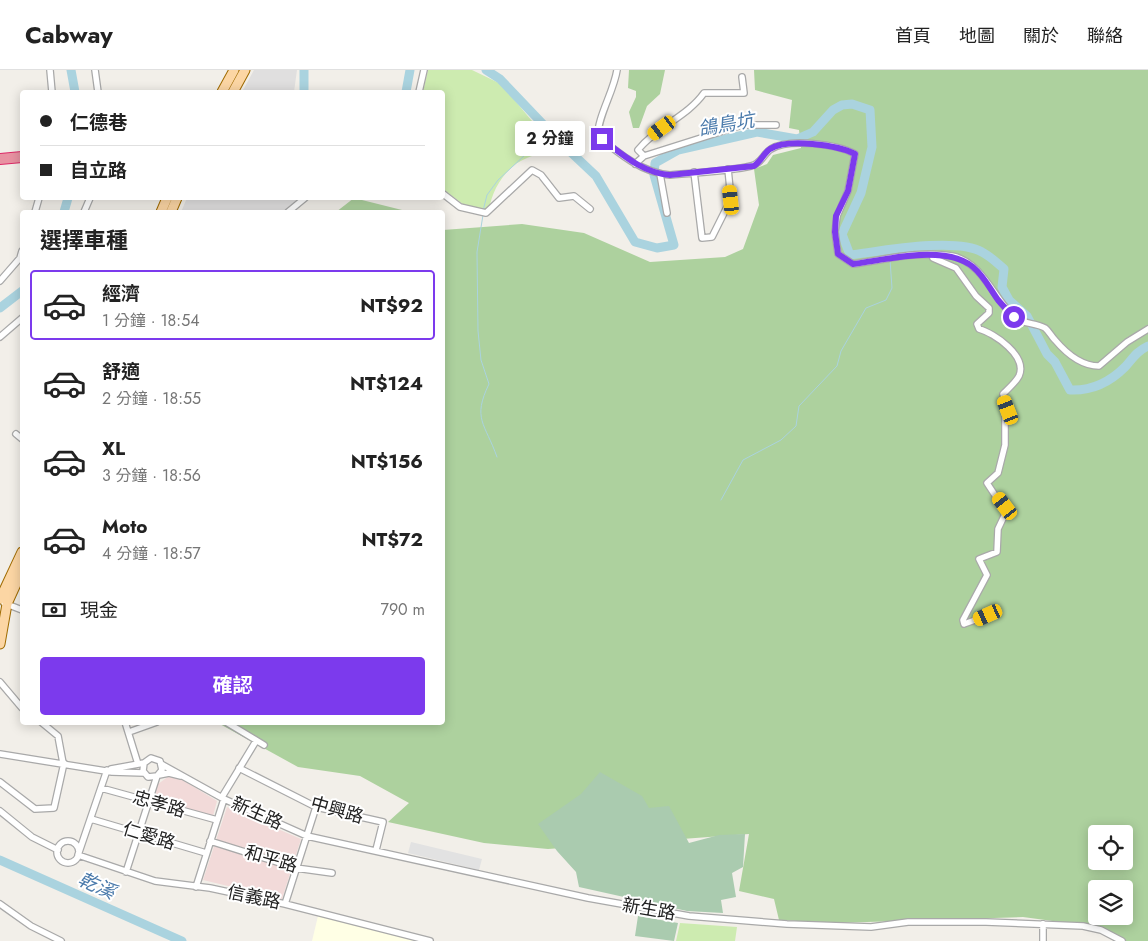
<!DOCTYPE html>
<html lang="zh-TW">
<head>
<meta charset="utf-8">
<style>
  body { margin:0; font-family:Jost,"Noto Sans TC",sans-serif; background:#f2f2f2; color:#222; height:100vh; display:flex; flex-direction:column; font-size:19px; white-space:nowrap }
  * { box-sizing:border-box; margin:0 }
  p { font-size:16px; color:#767676 }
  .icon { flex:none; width:28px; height:28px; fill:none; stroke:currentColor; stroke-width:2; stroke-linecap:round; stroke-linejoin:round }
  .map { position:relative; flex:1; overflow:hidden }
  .side { position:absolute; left:20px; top:140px; width:425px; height:515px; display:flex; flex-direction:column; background:#fff; border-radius:5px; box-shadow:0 2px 12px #0003 }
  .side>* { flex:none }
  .banner { position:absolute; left:20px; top:20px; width:425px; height:110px; border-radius:5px; box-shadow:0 2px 12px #0003; display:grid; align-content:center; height:110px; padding:0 20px; background:#fff }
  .controls { position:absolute; left:1088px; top:755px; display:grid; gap:10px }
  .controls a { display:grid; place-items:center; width:45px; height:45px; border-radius:5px; background:#fff; box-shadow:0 2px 12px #0003; font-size:25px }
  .end { position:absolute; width:22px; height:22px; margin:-11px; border:6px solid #7c3aed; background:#fff; box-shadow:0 0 0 2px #fff }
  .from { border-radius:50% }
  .bubble { position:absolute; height:35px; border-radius:5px; background:#fff; box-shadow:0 2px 12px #0003; font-size:16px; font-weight:700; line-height:35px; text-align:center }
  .car { position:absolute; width:15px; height:30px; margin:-15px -8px; border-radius:6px; box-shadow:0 0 4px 1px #0007; background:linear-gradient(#f5c518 24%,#345 0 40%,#f5c518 0 76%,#345 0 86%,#f5c518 0) }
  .banner b { display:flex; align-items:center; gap:18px; height:48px; font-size:19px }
  .banner b+b { border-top:1px solid #e0e0e0 }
  .banner i { width:12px; height:12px; background:#222 }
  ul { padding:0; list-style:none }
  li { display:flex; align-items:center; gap:15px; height:70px; margin:0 10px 8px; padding:0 10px; border:2px solid transparent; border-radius:5px }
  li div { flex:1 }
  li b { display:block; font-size:19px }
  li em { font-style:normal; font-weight:700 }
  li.active { border-color:#7c3aed }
  li>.icon { width:45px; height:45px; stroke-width:1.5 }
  h2 { padding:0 20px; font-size:22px; line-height:60px }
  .pay { display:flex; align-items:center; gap:12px; height:55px; padding:0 20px; font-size:19px }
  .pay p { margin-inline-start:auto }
  .button { display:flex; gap:10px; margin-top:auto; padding:10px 20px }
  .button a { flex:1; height:58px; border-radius:5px; background:#7c3aed; color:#fff; font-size:20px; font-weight:700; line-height:58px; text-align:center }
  header { display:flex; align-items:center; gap:30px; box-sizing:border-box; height:70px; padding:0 25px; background:#fff; border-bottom:1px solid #e0e0e0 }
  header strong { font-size:24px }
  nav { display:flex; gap:28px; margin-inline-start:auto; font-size:18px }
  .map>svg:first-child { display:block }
</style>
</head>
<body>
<header>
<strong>Cabway</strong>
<nav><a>首頁</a><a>地圖</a><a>關於</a><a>聯絡</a></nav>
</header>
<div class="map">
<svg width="1148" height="871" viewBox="0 0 1148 871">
  <rect width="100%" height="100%" fill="#f2efe9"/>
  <!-- residential -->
  <path fill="#e0dfdf" d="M254,0H297L294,22H242Z
    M187,128H300L286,142H181Z"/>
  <!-- commercial -->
  <path fill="#f2dad9" d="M169,706H176L217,731L213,746L152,728L158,714Z
    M227,737L301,769L282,829L203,810Z"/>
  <!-- education -->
  <path fill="#ffffe5" d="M318,846L418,871H312Z"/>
  <!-- grass -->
  <path fill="#cdebb0" d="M428,0H472L501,14L552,75C544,83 537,84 527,88C506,96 492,119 489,140L464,135L443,119L442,22H423Z
    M680,853L737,857L735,871H676Z"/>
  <!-- forest -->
  <path fill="#add19e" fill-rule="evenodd" d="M629,0H665L660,24L647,36L639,58H633L629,42L636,27V21L628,18Z
    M754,0H1148V871H1121L1097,857L1023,847L835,853L779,850L774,829L739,821L749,764L548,779L484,773L388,752L409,733L360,706L298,697L218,653L442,652L443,160L522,154L584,163L650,192L725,187L743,179L759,135L754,99L767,94L773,85L801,78L799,60L789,58L792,30L755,20ZM1096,764H1124V791H1096ZM1096,819H1124V846H1096Z
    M354,128L402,140L407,142H336Z"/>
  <!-- cemetery -->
  <path fill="#aacbaf" d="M600,702L642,726L649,738L669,736L689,773L719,765L745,764L743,797L732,803L736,827L721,830L723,843L687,841L579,817L576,802L557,781L538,754L581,724Z
    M638,846L678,853L674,871L635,866Z"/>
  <!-- parking -->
  <path fill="#e2e2e2" d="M411,772L482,789L479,800L408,783Z"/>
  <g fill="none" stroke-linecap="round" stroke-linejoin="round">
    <!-- stream -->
    <path stroke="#aad3df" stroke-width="1" d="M483,141L487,125L498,110L526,84L542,81L554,66
      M483,145L477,182L478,261L481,290L489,314C472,349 485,353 497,387
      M889,180L890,186
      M721,430L743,390L781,370L796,356L799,336L837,296L841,281L866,238L886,230L892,218L890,190"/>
    <!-- river -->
    <path stroke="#aad3df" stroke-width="9" d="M71,0L75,22
      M304,0V22
      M486,0L500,9L560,72L596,106L635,172L657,178L674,175L654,105L655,93L678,80L757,62L797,69L813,62L833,40L842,35L852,34L870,40L872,77L861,123L842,164L850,185C882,181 955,167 982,182C990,186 997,193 1004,199L1002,217L1009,230L1027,246L1047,284L1055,292L1070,320C1092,321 1109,313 1125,297C1133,288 1137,281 1148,276
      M406,22L410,0
      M64,142L68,128
      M0,238L22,221
      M0,790L182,871"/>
    <!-- street casing -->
    <g stroke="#a9a9a9" stroke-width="8">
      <path id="street" d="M50,0L52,22
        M95,0L98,22
        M617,0C614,21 597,48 598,66C619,84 643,103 670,105C697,102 725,102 751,96C761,94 764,83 771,79C789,68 837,74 855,84L848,121L837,146L835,162L838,184L853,194C884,190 920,180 952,186C982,192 993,227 1013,246C1022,255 1035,252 1045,258C1049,261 1051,266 1055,270C1066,283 1081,296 1099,296L1127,272L1148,259
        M419,22L424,0
        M644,86L742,55H776
        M635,94L644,86L638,80C656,57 687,47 704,23H744L742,7
        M694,102L702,168L712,167L731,129L728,99
        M660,104L667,143
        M442,123L460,137L486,143L532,100L541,105L559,128L574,126L590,139
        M35,142L39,128
        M84,142L90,128
        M288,142L305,128
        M933,188L956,198L976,226L989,238V243L977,254L979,259C994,263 1028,286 1019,306C1016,312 1008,319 1003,324L1008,340L1005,349V375L998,403L987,413L1006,442L998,459L997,482L979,489L987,505L963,550L964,554L989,545
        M0,211L20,188L22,181
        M0,267L22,248
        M16,364L22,369
        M4,533L22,540
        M0,612L22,638
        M41,652L58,666L63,693
        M125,652L138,694
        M226,652L264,675
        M129,662L157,652
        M0,684L112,702L144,703
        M161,694L224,729L307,766L588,828L689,846L787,854L871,857L908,852H986L1083,856L1101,860L1122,871
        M239,698L316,737L383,752L376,780
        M111,699L144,693L151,688L160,691L162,700L157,706L148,707L143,701L144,693
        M107,700L78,785L155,811L210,818L285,834L430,871
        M159,705L169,703L181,706
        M0,712L35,739L54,738L64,693
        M101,718L217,750
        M222,727L256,671
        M0,741L32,767L58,780
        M91,749L206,783
        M210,771L296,798L332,803
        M57 782a11 11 0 1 1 22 0a11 11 0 1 1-22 0Z
        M126,802L157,706
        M196,817L224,729
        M0,834L31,856L61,871
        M285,834L316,737
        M1043,854V871"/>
    </g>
    <!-- primary casing -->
    <g stroke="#a06b00" stroke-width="11">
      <path id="primary" d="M222,22L234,0
        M233,22L245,0
        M161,142L167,128
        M171,142L177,128
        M0,529L22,482
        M0,574L7,534L22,501"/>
    </g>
    <!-- highway casing -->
    <g stroke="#dc2a67" stroke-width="12">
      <path id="highway" d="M0,89L22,87"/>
    </g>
    <!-- street -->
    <use href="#street" stroke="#fff" stroke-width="5.5"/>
    <!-- primary -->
    <use href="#primary" stroke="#fcd6a4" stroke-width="9"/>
    <!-- highway -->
    <use href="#highway" stroke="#e892a2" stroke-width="10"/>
  </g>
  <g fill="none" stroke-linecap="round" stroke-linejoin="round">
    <!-- route -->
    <path stroke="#7c3aed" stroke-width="6" d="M602,69C623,85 643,103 670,105L754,96C761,91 764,83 770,79C787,68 838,75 855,84L848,121L836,146L835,162L838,184L853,194C886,190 945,174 973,197C984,206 990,219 998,230C1003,236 1009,242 1014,247"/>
  </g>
  <g text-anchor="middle" stroke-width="4" stroke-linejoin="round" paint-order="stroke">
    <!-- street labels -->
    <g font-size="18" fill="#222" stroke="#fff">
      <text transform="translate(159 734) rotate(16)" y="6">忠孝路</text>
      <text transform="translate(337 740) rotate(16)" y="6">中興路</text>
      <text transform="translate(257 743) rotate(24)" y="6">新生路</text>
      <text transform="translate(149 766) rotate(17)" y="6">仁愛路</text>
      <text transform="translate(271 789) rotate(16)" y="6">和平路</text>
      <text transform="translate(254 827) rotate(12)" y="6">信義路</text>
      <text transform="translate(649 839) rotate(10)" y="6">新生路</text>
    </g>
    <!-- water labels -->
    <g font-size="19" font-style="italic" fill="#4a7aab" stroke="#fff">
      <text transform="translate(726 54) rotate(-10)" y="7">鴿鳥坑</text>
      <text transform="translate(97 815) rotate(24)" y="7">乾溪</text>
    </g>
  </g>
</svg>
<div class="controls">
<a><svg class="icon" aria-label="locate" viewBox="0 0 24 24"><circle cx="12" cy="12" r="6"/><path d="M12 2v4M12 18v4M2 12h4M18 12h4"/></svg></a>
<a><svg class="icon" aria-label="layers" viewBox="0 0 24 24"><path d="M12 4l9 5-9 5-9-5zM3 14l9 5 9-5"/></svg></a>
</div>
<i class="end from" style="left:1014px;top:247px"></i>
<i class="end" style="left:602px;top:69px"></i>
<div class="bubble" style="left:515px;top:51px;width:70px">2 分鐘</div>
<i class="car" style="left:662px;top:58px;rotate:234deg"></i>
<i class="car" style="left:731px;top:130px;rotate:354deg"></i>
<i class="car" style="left:1008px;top:340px;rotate:339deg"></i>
<i class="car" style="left:1005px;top:436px;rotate:323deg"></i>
<i class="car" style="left:988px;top:545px;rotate:246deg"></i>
<div class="banner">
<b><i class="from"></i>仁德巷</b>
<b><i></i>自立路</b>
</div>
<section class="side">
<h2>選擇車種</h2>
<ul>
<li class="active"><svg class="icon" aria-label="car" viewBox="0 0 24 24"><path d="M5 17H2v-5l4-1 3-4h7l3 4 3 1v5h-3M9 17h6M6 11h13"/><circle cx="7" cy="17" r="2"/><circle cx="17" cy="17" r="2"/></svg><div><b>經濟</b><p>1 分鐘 · 18:54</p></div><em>NT$92</em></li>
<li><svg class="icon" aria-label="car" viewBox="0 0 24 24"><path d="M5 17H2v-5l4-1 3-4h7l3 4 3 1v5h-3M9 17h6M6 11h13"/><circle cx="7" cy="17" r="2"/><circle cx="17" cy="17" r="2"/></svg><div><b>舒適</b><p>2 分鐘 · 18:55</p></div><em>NT$124</em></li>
<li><svg class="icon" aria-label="car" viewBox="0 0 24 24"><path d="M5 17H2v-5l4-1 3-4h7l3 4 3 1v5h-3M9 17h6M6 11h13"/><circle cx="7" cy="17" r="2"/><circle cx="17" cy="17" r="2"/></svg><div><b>XL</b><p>3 分鐘 · 18:56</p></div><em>NT$156</em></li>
<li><svg class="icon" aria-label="car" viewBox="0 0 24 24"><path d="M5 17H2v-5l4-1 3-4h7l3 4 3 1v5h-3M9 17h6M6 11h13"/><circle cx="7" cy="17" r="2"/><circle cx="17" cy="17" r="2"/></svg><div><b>Moto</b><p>4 分鐘 · 18:57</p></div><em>NT$72</em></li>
</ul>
<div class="pay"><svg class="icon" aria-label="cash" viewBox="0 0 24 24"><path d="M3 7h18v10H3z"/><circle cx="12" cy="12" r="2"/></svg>現金<p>790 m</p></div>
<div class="button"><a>確認</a></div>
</section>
</div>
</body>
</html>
